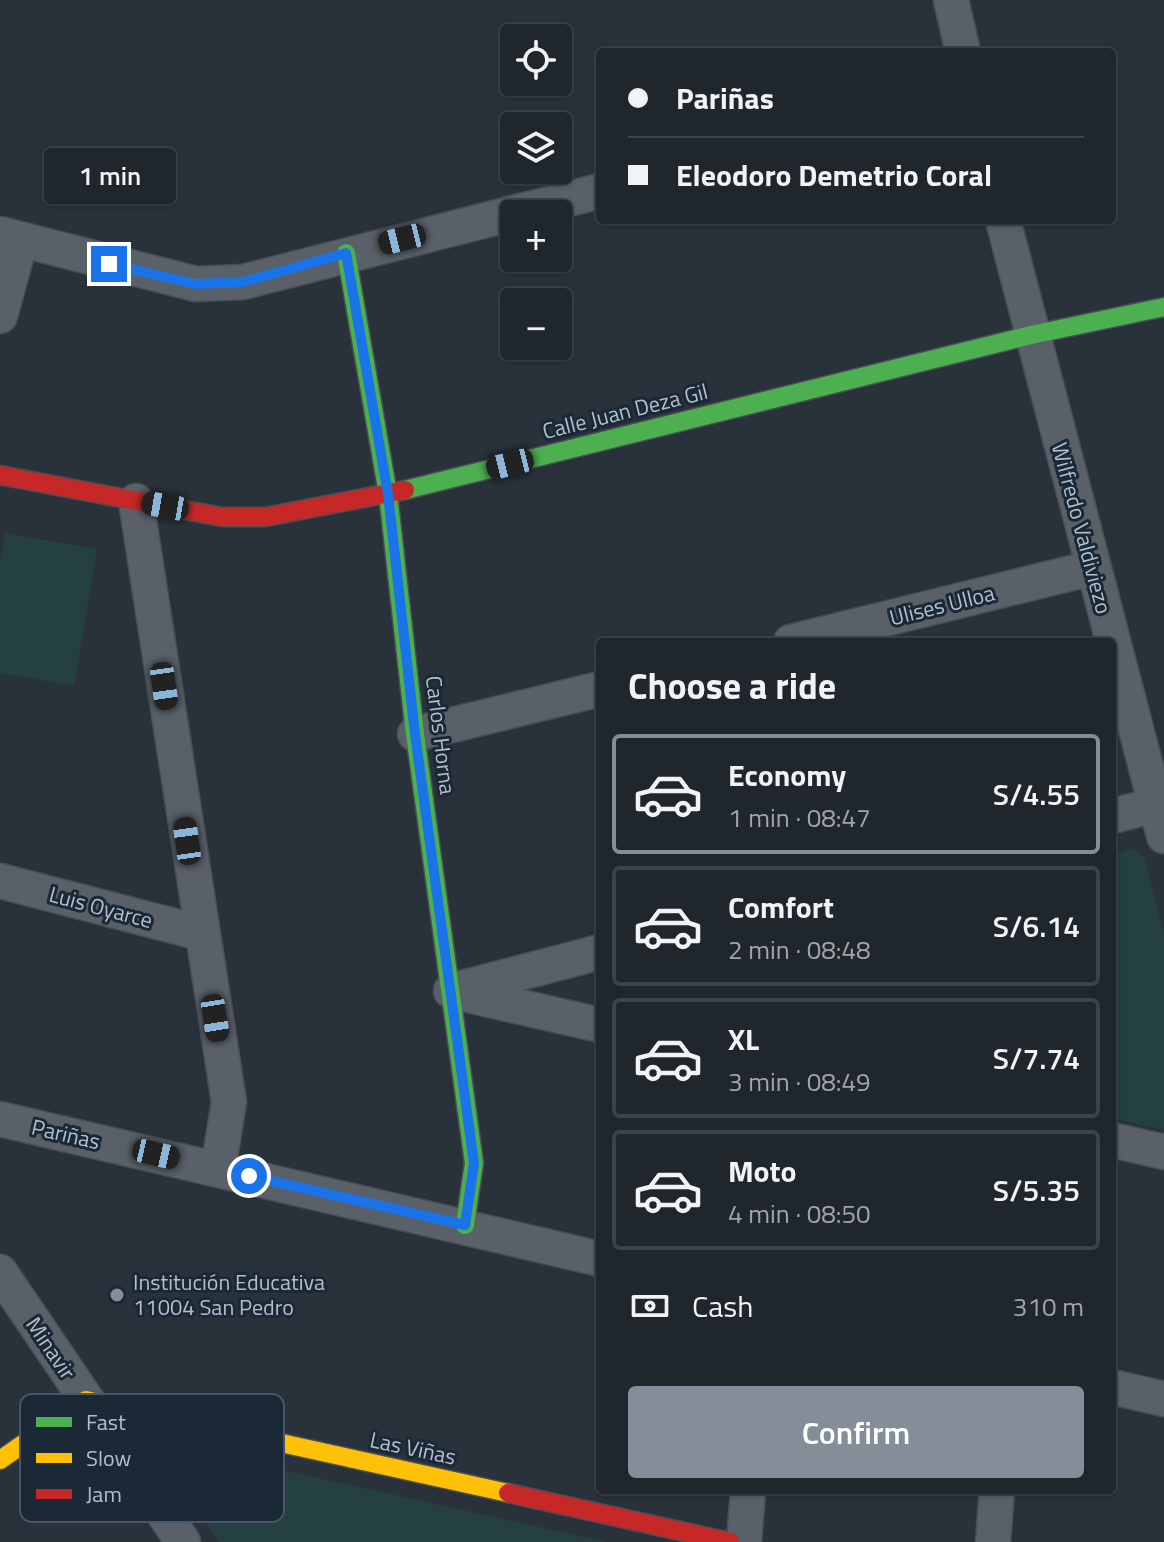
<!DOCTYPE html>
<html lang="en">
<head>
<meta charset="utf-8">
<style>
  body { margin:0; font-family:"Titillium Web",sans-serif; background:#2c3238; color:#f1f3f6; height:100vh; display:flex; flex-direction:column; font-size:30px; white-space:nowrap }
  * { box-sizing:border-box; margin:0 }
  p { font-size:26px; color:#a1a5a9 }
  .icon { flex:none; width:44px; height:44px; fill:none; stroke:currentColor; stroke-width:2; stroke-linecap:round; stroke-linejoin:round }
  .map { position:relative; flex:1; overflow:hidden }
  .panel { position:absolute; left:596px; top:638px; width:520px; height:856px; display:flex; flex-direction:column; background:#1f262c; border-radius:8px; box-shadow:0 2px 6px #0004,0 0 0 2px #3c4348 }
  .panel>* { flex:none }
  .top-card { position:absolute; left:596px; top:48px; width:520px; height:176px; border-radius:8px; box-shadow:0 2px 6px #0004,0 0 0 2px #3c4348; display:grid; align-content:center; height:176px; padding:0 32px; background:#1f262c }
  .tools { position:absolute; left:500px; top:24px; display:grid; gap:16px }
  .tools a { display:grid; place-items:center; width:72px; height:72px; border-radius:8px; background:#1f262c; box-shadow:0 2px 6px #0004,0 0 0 2px #3c4348; font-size:40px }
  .end { position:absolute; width:36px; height:36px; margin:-18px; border:10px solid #1a73e8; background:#fff; box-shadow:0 0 0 4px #fff }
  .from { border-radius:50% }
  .bubble { position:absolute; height:56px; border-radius:8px; background:#1f262c; box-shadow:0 2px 6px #0004,0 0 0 2px #3c4348; font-size:26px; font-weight:600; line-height:56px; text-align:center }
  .car { position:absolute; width:24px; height:48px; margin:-24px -12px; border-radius:10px; box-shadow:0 0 6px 2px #0007; background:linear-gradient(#222 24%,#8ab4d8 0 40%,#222 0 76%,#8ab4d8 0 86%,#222 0) }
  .top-card b { display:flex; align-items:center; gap:28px; height:76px; font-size:30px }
  .top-card b+b { border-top:2px solid #3c4348 }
  .top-card i { width:20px; height:20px; background:#f1f3f6 }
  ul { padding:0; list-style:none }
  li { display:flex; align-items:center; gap:24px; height:120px; margin:0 16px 12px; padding:0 16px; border:4px solid #3c4348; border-radius:8px }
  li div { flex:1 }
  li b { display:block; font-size:30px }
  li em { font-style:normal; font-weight:600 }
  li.selected { border-color:#838e99 }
  li>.icon { width:72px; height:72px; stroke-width:1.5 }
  h2 { padding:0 32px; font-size:36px; line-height:96px }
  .pay { display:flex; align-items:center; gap:20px; height:88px; padding:0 32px; font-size:30px }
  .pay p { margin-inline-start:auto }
  .action { display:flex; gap:16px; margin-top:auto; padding:16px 32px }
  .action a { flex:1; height:92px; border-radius:8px; background:#838e99; color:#fff; font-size:32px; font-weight:600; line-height:92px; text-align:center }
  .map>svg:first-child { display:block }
</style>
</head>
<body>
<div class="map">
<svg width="1164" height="1542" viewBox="0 0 1164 1542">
  <rect width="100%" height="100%" fill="#29323a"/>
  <!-- green -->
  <path fill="#254041" d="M5,533L97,549L74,686L0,673V564Z
    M1133,849L1144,856L1164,933V1130L1112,1118V854Z
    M200,1455H214L607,1542H218L179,1480L181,1469Z"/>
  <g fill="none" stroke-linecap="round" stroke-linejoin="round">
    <!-- street casing -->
    <g stroke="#484e54" stroke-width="37">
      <path id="street" d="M951,0L963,52
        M1003,220L1164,836
        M0,234L196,284L243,282L600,191
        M0,316L21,239
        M136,501L229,1102L218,1169
        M791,642L1092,568
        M415,734L600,689
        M1112,816L1164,803
        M0,881L201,933
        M451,991L600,952
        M455,992L600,1025
        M0,1119L600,1259
        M1112,1140L1164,1152
        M0,1272L183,1542
        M1112,1387L1164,1399
        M744,1542L748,1490
        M993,1542L997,1490"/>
    </g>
    <!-- fast casing -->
    <g stroke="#484e54" stroke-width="21">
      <path id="fast" d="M346,253L388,494L415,734L474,1163L465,1225
        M405,490L1031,335L1164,307"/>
    </g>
    <!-- slow casing -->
    <g stroke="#484e54" stroke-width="21">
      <path id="slow" d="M0,1460L86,1400L508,1493"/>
    </g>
    <!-- jam casing -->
    <g stroke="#484e54" stroke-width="21">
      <path id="jam" d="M0,475L222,517H265L405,490
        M508,1493L730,1542"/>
    </g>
    <!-- street -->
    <use href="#street" stroke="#5a6068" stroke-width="34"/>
    <!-- fast -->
    <use href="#fast" stroke="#4caf50" stroke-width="18"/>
    <!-- slow -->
    <use href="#slow" stroke="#ffc107" stroke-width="18"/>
    <!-- jam -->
    <use href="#jam" stroke="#c62828" stroke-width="18"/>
  </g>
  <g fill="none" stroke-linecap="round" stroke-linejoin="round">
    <!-- route -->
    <path stroke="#1a73e8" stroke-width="10" d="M109,264L196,284L243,282L346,253L388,494L415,734L474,1163L465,1225L249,1176"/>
  </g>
  <!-- markers -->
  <circle fill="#838e99" stroke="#1b2936" stroke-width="3" cx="117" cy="1295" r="8"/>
  <g text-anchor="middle" stroke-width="6" stroke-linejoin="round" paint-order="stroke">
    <!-- street labels -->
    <g font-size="22" fill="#b3bfcc" stroke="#1b2936">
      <text transform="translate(625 411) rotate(-14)" y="8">Calle Juan Deza Gil</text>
      <text transform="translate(1082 528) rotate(75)" y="8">Wilfredo Valdiviezo</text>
      <text transform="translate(942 605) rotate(-14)" y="8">Ulises Ulloa</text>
      <text transform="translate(441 735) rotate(83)" y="8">Carlos Horna</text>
      <text transform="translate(101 907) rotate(15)" y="8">Luis Oyarce</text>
      <text transform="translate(66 1134) rotate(13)" y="8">Pariñas</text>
      <text transform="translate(51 1348) rotate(56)" y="8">Minavir</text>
      <text transform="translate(413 1448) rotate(12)" y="8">Las Viñas</text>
    </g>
    <!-- poi labels -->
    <g font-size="22" fill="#b3bfcc" stroke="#1b2936" text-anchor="start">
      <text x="133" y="1290">Institución Educativa<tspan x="133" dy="25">11004 San Pedro</tspan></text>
    </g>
  </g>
  <!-- legend -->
  <rect x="20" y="1394" width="264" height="128" rx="12" fill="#1b2936" stroke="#495663" stroke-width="2"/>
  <rect x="36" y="1417" width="36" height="10" fill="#4caf50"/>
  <rect x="36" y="1453" width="36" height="10" fill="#ffc107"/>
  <rect x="36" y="1489" width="36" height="10" fill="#c62828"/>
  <g font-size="22" fill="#b3bfcc">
    <text x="86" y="1430">Fast</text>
    <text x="86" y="1466">Slow</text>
    <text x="86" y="1502">Jam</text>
  </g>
</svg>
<div class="tools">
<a><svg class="icon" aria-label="locate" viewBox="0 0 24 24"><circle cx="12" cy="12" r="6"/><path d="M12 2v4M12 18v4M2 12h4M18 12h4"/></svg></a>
<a><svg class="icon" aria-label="layers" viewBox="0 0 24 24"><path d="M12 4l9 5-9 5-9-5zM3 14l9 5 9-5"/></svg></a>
<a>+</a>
<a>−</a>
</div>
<i class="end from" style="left:249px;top:1176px"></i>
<i class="end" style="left:109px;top:264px"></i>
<div class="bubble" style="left:44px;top:148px;width:132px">1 min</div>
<i class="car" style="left:402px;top:239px;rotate:256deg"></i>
<i class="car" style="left:510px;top:464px;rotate:256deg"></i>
<i class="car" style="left:165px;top:506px;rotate:280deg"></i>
<i class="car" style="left:164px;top:686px;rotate:172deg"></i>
<i class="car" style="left:187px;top:841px;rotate:352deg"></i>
<i class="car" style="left:215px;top:1018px;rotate:171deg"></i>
<i class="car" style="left:156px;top:1154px;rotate:103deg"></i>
<div class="top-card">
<b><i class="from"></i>Pariñas</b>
<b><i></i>Eleodoro Demetrio Coral</b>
</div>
<section class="panel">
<h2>Choose a ride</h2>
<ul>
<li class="selected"><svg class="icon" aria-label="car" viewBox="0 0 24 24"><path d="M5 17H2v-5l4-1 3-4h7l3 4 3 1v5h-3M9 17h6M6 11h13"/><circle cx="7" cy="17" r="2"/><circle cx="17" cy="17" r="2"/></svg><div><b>Economy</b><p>1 min · 08:47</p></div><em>S/4.55</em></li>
<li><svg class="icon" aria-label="car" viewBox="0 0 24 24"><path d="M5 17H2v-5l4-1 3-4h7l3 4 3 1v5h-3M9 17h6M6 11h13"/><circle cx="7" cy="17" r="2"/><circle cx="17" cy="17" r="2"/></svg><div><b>Comfort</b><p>2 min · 08:48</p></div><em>S/6.14</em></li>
<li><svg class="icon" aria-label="car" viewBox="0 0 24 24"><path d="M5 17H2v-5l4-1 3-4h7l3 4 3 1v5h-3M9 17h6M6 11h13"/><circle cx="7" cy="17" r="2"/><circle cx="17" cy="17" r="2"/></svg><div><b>XL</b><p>3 min · 08:49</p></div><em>S/7.74</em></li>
<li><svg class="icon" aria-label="car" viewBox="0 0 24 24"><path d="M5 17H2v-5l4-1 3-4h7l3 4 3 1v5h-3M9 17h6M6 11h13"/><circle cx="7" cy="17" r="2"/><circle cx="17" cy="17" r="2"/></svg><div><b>Moto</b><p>4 min · 08:50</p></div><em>S/5.35</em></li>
</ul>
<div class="pay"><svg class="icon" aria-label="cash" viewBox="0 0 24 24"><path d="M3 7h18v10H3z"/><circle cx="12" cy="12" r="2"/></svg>Cash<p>310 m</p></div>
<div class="action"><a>Confirm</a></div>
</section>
</div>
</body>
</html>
